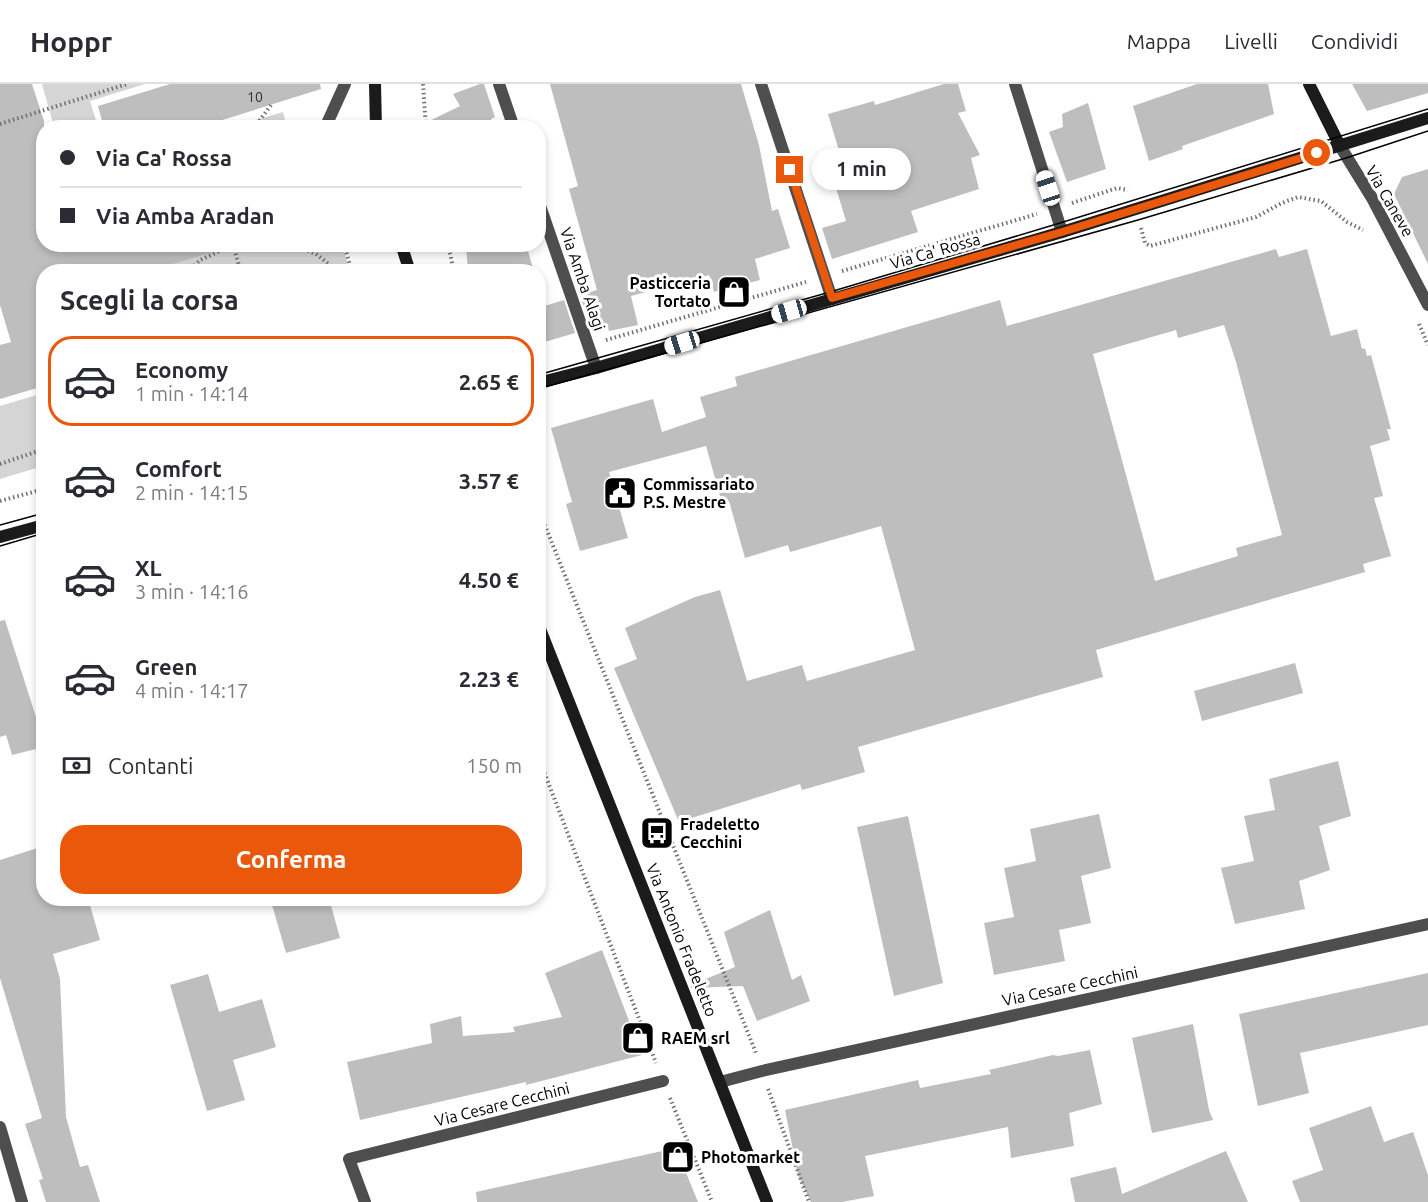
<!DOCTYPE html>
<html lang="it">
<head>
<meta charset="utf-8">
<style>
  body { margin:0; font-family:Ubuntu,sans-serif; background:#f2f2f3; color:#2b2b33; height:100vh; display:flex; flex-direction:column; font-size:22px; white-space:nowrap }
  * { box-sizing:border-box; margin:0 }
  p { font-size:20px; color:#7c7c81 }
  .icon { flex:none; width:33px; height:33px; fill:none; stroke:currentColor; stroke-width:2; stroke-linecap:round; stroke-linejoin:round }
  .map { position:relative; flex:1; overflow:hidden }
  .side { position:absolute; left:36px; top:180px; width:510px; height:642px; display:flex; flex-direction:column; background:#fff; border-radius:24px; box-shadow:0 3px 9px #0003 }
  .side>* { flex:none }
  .banner { position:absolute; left:36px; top:36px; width:510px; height:132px; border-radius:24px; box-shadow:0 3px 9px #0003; display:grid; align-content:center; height:132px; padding:0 24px; background:#fff }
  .end { position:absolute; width:27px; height:27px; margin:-14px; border:8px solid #ea580c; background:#fff; box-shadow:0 0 0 3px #fff }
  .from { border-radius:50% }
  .bubble { position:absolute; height:42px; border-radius:21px; background:#fff; box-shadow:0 3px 9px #0003; font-size:20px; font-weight:700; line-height:42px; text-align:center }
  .car { position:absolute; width:18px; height:36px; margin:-18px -9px; border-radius:8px; box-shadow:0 0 4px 2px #0007; background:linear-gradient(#fff 24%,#345 0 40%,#fff 0 76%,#345 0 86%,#fff 0) }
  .banner b { display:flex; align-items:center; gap:21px; height:57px; font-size:22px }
  .banner b+b { border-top:2px solid #e1e1e2 }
  .banner i { width:15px; height:15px; background:#2b2b33 }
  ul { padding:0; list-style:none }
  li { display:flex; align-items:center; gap:18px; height:90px; margin:0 12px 9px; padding:0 12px; border:3px solid transparent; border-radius:24px }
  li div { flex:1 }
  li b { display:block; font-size:22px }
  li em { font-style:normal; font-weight:700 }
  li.current { border-color:#ea580c }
  li>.icon { width:54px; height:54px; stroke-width:1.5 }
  h2 { padding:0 24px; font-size:27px; line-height:72px }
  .pay { display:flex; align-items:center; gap:15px; height:66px; padding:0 24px; font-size:22px }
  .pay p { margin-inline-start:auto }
  .primary-button { display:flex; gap:12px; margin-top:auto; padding:12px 24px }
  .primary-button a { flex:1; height:69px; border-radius:24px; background:#ea580c; color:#fff; font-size:24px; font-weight:700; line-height:69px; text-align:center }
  header { display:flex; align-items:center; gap:36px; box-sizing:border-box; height:84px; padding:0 30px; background:#fff; border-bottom:2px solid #e1e1e2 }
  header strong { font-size:28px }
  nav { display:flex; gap:33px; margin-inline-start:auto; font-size:21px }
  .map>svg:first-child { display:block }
</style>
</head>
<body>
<header>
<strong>Hoppr</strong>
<nav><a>Mappa</a><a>Livelli</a><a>Condividi</a></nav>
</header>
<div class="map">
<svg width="1428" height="1118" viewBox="0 0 1428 1118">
  <rect width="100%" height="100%" fill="#fff"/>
  <!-- green -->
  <path fill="#d5d5d5" d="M42,0H145L90,17L97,40L57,44L54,43Z
    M283,28L287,43H232Z
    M322,160L324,165L342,161L350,187H144L136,161Z
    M43,309V382L0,395V322Z"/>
  <!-- building -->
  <path fill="#bebebe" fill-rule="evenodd" d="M0,0H32L44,37V160H215L216,167L146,188H44V302L0,315V261L11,258L0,221Z
    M170,0H320L321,5L197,44H104L98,22Z
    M480,0H484L495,33L491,35L493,44H415L460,22L453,10Z
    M550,0H741L759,61L772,127L778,125L790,164L755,175L760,196L714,208L709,191L631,212L638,241L609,247L607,240L591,245L580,211L597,206L569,105L578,102Z
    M944,0H958L966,27L958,29L980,71L971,74L979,105L911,127L918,148L832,175L822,144L846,137L836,104L849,100L828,30L874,17L875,21Z
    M1197,0H1268L1274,30L1182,62L1183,65L1149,77L1133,22Z
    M1352,0H1428V9L1367,27Z
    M1088,19L1106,85L1067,98L1049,48L1063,43L1062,30Z
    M1428,85V180L1394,110L1402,93Z
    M466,160H526L534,188H468Z
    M1276,165L1279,173L1307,165L1331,252L1357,245L1362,265L1365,264L1367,272L1371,271L1391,345H1387L1390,356L1370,362L1383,412L1374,414L1391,472L1363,480L1365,488L1096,566L1103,593L858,663L865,688L802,706L800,700L679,738L614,584L637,575L625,544L695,513L720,506L747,597L802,581L807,597L915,566L881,442L790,468L788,461L745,474L729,417L722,419L706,362L609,388L628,454L580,467L566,420L572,418L551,344L653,315L662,348L706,333L700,313L737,302L735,293L1000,216L1007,242ZM1224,241L1236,278L1282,451L1236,464L1238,472L1155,497L1093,270L1176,246L1178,254Z
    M564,216L575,249L538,260V224Z
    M5,536L44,658V663L12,671L6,651L0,653V537Z
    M1295,579L1303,609L1202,637L1194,607Z
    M1338,677L1351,732L1319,742L1330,786L1299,797L1305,825L1235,840L1221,784L1254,777L1244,732L1275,726L1269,695Z
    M1099,730L1111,784L1081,792L1091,839L1059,846L1065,877L994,891L984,839L1014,833L1004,784L1036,777L1030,745Z
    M908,732L943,899L894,912L857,743Z
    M44,762V814H88L100,856L53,870L60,895L66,1033L80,1083L88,1081L100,1118H46L39,1096L43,1095L25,1040L42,1034L0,894V776Z
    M270,814H329L340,854L286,869Z
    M770,826L792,896L801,891L810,917L757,937L743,902L691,904V901L735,883L724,848Z
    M602,866L642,971L526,1001V998L360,1036L347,978L432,959L430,940L461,932L463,952L515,948L513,943L562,933L545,889Z
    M1428,889V941L1300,969L1309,1009L1258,1022L1239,930Z
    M208,890L219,928L262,915L276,963L233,976L245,1016L207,1027L170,901Z
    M1193,940L1209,1026L1213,1036L1152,1049L1132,954Z
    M1090,966L1102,1020L1069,1029L1074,1062L1011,1074L1008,1043L865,1072L874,1112L842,1118H811L798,1091L785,1026L918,996L920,1004L991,990L989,986L1053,971L1058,972Z
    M1371,1022L1384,1058L1413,1048L1428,1091V1118H1300L1292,1097L1323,1086L1309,1044Z
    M676,1064L698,1118H477L476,1108Z
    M1226,1067L1248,1118H1075L1070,1094L1116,1083L1122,1110Z"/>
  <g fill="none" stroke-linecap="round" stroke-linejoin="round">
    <!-- path -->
    <path stroke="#707070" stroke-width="4" stroke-dasharray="1.5 3" stroke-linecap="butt" d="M423,0L426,44
      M0,40L127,0
      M254,44L271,21
      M1072,119L1117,104L1128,106
      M1141,144L1145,159L1150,162L1256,133L1282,119L1298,113L1321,117L1347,138L1363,146
      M291,160L316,170L339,188
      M344,160L352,188
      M448,160L454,188
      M233,161L241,188
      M842,187L1037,130
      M188,188L200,176L235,160
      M1419,240L1428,261
      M606,256L806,198
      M538,326V327
      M0,380L44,365
      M0,417L44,405
      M538,424L756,969
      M538,672L656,979
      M768,1005L809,1118
      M670,1014L712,1118"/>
    <!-- lane -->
    <path stroke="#4e4e4e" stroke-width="12" d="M325,44L345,0"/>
    <!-- street -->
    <path stroke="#4e4e4e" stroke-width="12" d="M499,0L514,44
      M761,0L832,215
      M1015,0L1062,148
      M1340,62L1372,114L1428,221
      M538,116L596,284
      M720,998L762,987L1428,840
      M0,1043L22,1118
      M365,1118L349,1075L663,997"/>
    <!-- secondary -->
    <path stroke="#1b1b1b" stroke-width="12" d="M375,0L376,44
      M1309,0L1340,62
      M401,160L410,188
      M538,299L596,284L1062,148L1428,34
      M0,453L44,441
      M538,540L767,1118"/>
    <!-- tram -->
    <path stroke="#000" stroke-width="1.5" d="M538,291L830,208L1060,139L1428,25
      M538,305L1138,136L1346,74L1428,47
      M0,441L44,429
      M0,462L44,449"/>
  </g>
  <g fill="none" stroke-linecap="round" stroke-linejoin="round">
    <!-- route -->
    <path stroke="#ea580c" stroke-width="8" d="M790,86L832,214L1062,148L1317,69"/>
  </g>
  <!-- icons -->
  <defs>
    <g id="shop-square" transform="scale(1.725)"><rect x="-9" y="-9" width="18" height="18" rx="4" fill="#000" stroke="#fff"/><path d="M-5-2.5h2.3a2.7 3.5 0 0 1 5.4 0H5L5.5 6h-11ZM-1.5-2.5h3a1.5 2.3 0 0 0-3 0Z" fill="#fff"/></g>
    <g id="civic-square" transform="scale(1.725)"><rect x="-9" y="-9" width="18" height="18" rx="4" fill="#000" stroke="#fff"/><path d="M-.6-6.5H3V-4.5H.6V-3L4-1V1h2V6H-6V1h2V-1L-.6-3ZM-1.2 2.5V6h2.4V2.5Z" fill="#fff"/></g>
    <g id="bus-square" transform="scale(1.725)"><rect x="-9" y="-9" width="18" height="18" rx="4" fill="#000" stroke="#fff"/><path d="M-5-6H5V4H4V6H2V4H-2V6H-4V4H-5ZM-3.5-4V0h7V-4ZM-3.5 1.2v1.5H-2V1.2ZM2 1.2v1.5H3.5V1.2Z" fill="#fff"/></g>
  </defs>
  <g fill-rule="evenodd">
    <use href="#shop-square" x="734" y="208"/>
    <use href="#civic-square" x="620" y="409"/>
    <use href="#bus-square" x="657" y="749"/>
    <use href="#shop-square" x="638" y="954"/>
    <use href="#shop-square" x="678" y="1073"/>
  </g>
  <g text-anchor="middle" stroke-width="6" stroke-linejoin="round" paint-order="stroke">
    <!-- number labels -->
    <g font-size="14" fill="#303030">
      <text x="255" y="18">10</text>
    </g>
    <!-- street labels -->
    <g font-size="16" fill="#000" stroke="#fff">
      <text transform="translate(1390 117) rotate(60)" y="6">Via Caneve</text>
      <text transform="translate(935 167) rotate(-16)" y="6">Via Ca' Rossa</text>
      <text transform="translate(583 195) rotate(71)" y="6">Via Amba Alagi</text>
      <text transform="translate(682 856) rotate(68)" y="6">Via Antonio Fradeletto</text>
      <text transform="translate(1070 902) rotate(-12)" y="6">Via Cesare Cecchini</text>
      <text transform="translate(502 1020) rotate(-14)" y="6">Via Cesare Cecchini</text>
    </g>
    <!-- poi labels -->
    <g font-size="16" font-weight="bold" fill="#000" stroke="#fff" text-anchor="start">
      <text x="711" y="205" text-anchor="end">Pasticceria<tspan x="711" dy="18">Tortato</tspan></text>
      <text x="643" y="406">Commissariato<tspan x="643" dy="18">P.S. Mestre</tspan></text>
      <text x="680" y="746">Fradeletto<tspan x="680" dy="18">Cecchini</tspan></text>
      <text x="661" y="960">RAEM srl</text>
      <text x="701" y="1079">Photomarket</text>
    </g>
  </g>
</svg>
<i class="end from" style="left:1317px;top:69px"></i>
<i class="end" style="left:790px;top:86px"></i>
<div class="bubble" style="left:812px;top:64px;width:99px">1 min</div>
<i class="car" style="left:1048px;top:104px;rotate:342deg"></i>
<i class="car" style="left:789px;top:227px;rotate:254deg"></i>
<i class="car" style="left:682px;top:259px;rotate:253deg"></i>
<div class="banner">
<b><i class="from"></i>Via Ca' Rossa</b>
<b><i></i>Via Amba Aradan</b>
</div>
<section class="side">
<h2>Scegli la corsa</h2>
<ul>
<li class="current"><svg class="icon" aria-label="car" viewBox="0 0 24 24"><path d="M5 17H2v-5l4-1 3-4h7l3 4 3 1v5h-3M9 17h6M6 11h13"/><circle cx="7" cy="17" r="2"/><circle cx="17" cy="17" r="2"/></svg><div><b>Economy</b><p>1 min · 14:14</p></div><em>2.65 €</em></li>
<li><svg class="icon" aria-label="car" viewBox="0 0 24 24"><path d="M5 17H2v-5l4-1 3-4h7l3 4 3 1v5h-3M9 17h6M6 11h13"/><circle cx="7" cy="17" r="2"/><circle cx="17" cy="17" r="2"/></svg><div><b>Comfort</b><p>2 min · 14:15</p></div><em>3.57 €</em></li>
<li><svg class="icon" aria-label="car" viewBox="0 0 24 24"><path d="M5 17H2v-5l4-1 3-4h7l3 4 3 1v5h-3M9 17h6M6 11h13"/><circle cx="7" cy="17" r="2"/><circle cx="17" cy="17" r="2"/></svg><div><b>XL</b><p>3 min · 14:16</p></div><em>4.50 €</em></li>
<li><svg class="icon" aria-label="car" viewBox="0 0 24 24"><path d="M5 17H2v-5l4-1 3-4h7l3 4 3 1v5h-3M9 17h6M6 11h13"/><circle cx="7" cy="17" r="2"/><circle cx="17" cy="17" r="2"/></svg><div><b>Green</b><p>4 min · 14:17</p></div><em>2.23 €</em></li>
</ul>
<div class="pay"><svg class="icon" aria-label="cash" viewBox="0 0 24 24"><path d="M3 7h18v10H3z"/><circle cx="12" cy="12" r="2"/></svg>Contanti<p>150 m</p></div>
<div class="primary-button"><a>Conferma</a></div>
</section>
</div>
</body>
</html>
